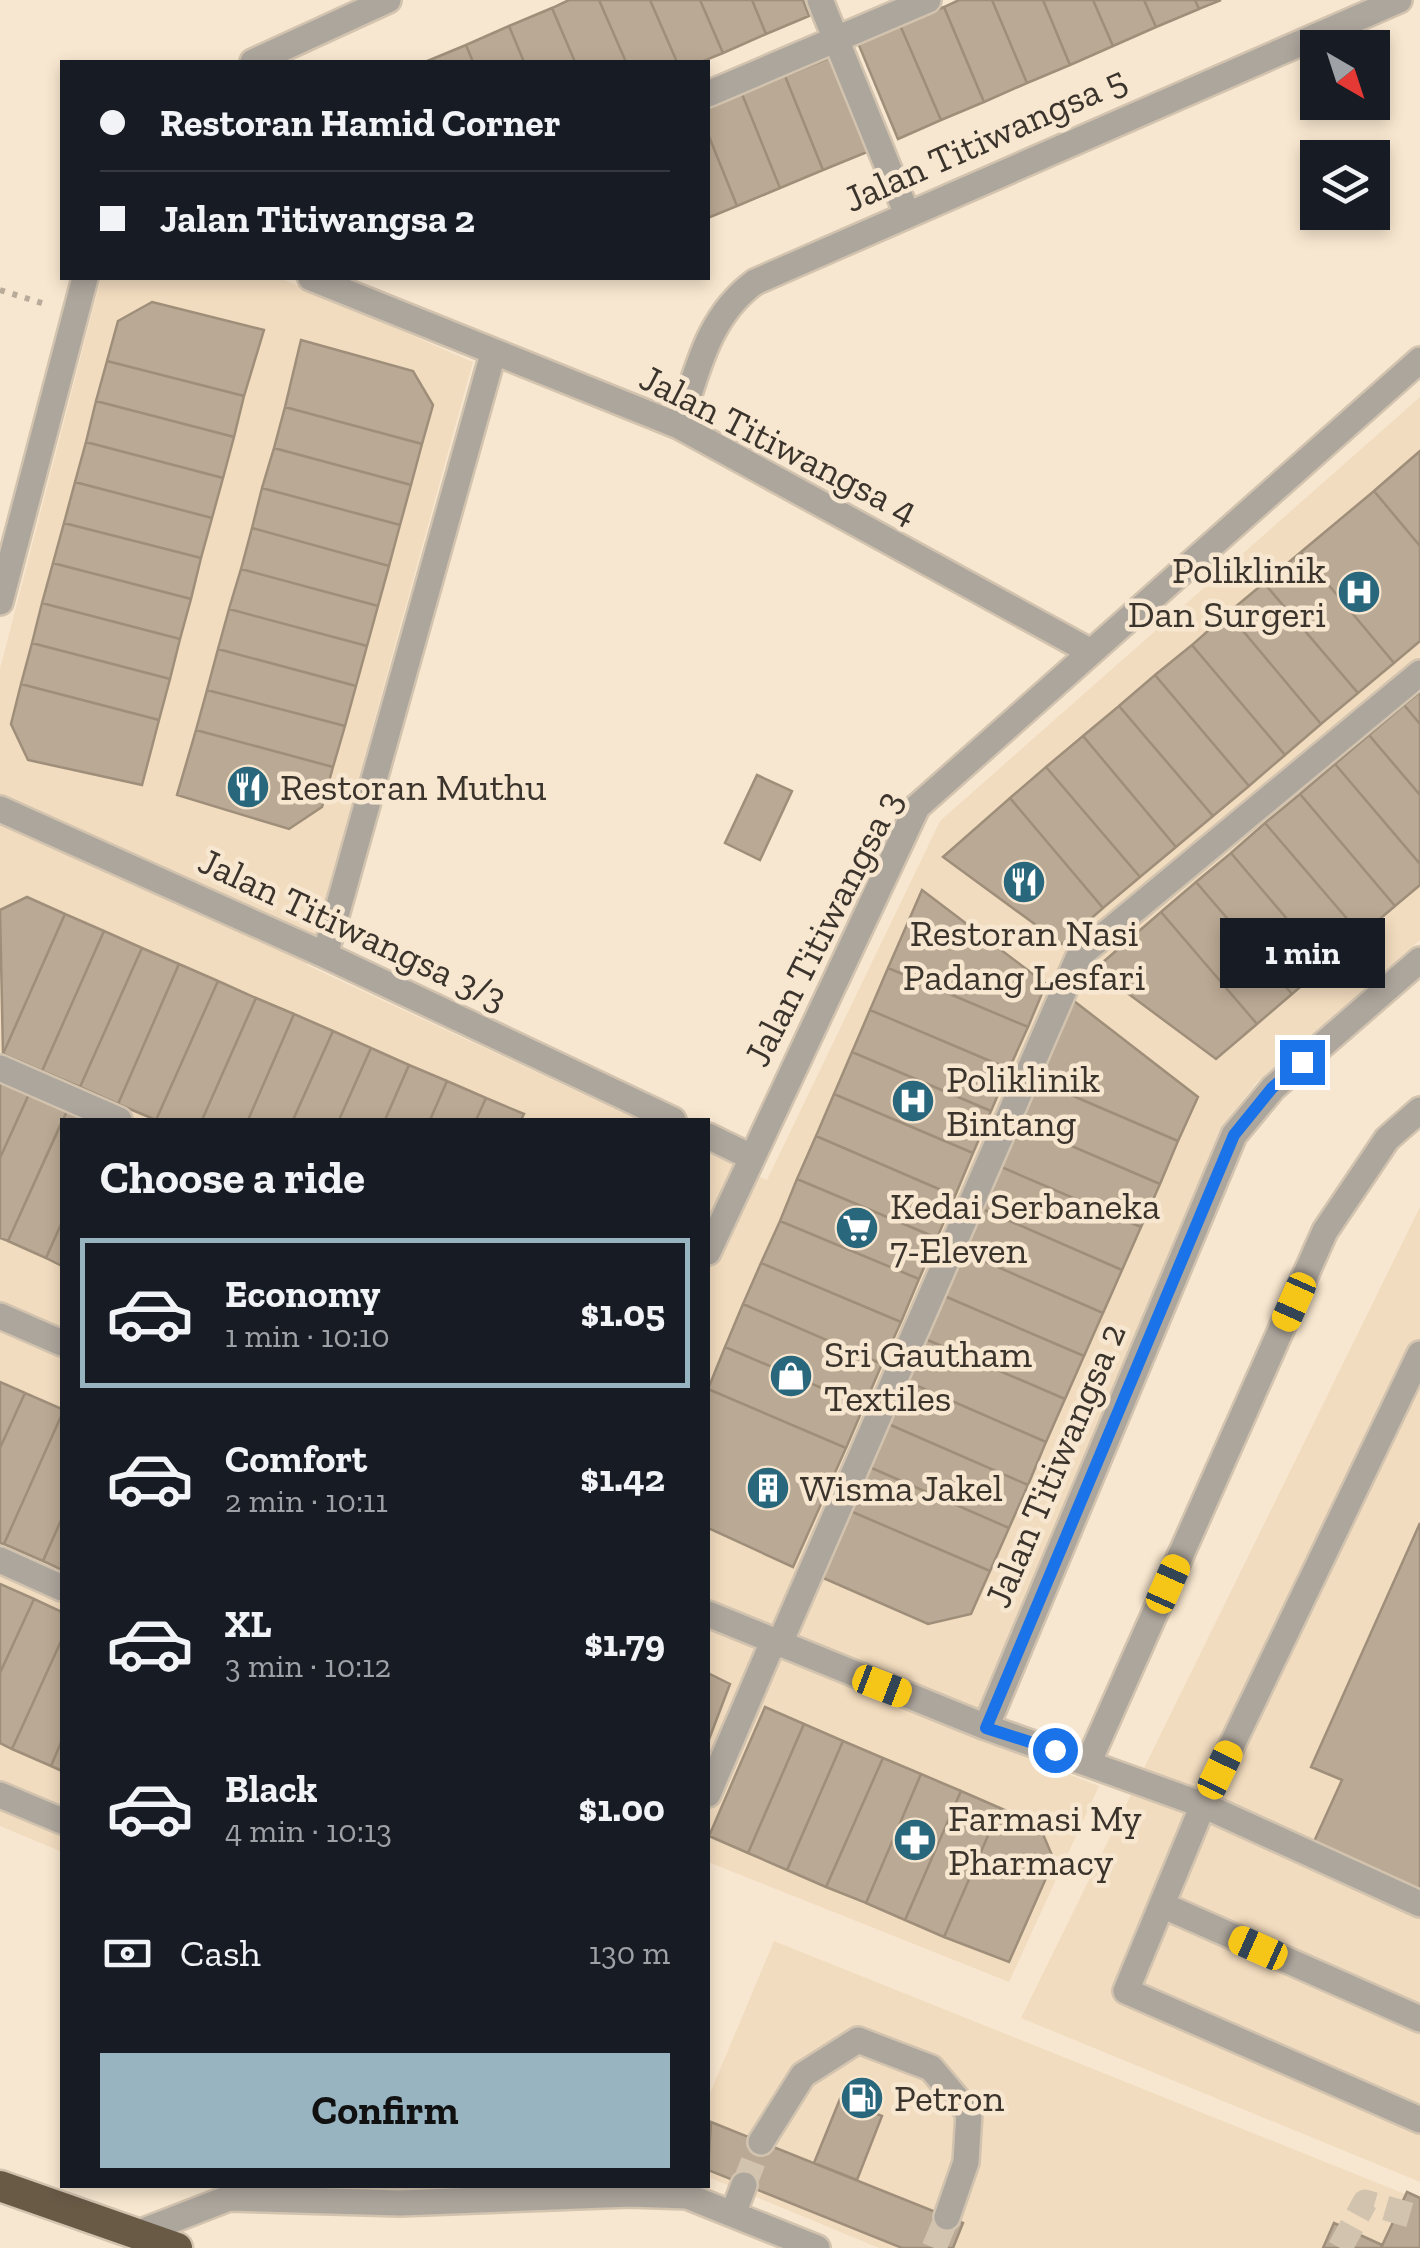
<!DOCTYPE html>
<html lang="en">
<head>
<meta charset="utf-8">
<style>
  body { margin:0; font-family:"Zilla Slab",serif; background:#20242c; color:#f1f3f6; height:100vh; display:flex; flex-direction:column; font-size:38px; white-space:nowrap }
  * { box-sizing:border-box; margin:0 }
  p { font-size:32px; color:#9ea1a6 }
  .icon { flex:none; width:55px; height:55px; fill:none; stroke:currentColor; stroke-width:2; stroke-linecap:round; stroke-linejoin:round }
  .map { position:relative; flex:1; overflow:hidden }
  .sheet { position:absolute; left:60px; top:1118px; width:650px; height:1070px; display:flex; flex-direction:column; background:#171b24; border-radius:0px; box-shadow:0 5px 15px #0003 }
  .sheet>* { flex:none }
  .banner { position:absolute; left:60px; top:60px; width:650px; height:220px; border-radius:0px; box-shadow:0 5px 15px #0003; display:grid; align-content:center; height:220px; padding:0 40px; background:#171b24 }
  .needle { width:65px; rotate:141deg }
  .buttons { position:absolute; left:1300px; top:30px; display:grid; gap:20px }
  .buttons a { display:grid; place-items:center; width:90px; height:90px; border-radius:0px; background:#171b24; box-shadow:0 5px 15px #0003; font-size:50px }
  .end { position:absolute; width:45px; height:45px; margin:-22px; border:12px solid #1a73e8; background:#fff; box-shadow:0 0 0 5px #fff }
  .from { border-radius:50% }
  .bubble { position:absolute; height:70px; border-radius:0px; background:#171b24; box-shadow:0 5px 15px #0003; font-size:32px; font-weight:700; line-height:70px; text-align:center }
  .car { position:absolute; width:30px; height:60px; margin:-30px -15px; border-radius:12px; box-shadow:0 0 8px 2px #0007; background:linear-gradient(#f5c518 24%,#345 0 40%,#f5c518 0 76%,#345 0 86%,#f5c518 0) }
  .banner b { display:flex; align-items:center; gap:35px; height:95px; font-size:38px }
  .banner b+b { border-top:2px solid #363941 }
  .banner i { width:25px; height:25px; background:#f1f3f6 }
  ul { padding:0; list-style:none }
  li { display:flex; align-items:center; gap:30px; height:150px; margin:0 20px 15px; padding:0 20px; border:5px solid transparent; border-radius:0px }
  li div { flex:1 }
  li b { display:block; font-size:38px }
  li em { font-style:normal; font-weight:700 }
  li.on { border-color:#97b4c0 }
  li>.icon { width:90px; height:90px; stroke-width:1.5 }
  h2 { padding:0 40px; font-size:45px; line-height:120px }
  .pay { display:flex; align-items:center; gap:25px; height:110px; padding:0 40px; font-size:38px }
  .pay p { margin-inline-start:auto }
  .cta { display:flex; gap:20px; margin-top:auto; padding:20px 40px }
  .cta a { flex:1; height:115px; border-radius:0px; background:#97b4c0; color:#111; font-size:40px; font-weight:700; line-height:115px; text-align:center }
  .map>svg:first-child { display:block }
</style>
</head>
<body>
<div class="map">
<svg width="1420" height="2248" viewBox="0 0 1420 2248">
  <rect width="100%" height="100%" fill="#f8e7d0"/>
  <!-- built -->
  <path fill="#f2dcbf" d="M101,278H280L473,362L307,965L638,1120H62V1852L0,1826V669Z
    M1420,397V940L1257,1082L1220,1129L969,1735L1099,1786L1009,1982L708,1862V1153L767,1180L940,821Z
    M1420,1207V2182L1021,2018Z
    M774,1941L1420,2200V2248H879L708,2177V2098Z"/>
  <!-- building -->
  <path fill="#baa994" stroke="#9f8f7a" stroke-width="2.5" d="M569,0H599L626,62H575L552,8Z
    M599,0H650L677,62H626Z
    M650,0H700L723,53L701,62H677Z
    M700,0H752L766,34L723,53Z
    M752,0H803L809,16L766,34Z
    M959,0H992L1027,83L984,102L944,7Z
    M992,0H1043L1070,65L1027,83Z
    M1043,0H1093L1113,46L1070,65Z
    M1093,0H1144L1156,27L1113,46Z
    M1144,0H1195L1199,9L1156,27Z
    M1195,0H1221L1199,9Z
    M944,7L984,102L941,120L900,25Z
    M552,8L575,62H524L509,26Z
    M900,25L941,120L898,139L858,43Z
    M509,26L524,62H473L466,45Z
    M466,45L473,62H425Z
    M829,58L867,152L823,170L785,76Z
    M785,76L823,170L780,188L742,94Z
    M742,94L780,188L737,206L708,134V108Z
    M708,134L737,206L708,218Z
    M152,302L264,330L244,396L107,361L118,321Z
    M301,340L413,371L433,405L422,444L285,407Z
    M107,361L244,396L234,437L96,401Z
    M96,401L234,437L223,478L86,442Z
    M285,407L422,444L411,485L274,448Z
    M86,442L223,478L212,518L75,482Z
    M274,448L411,485L400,525L262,488Z
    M1420,451V546L1374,491Z
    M75,482L212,518L201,558L64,523Z
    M262,488L400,525L389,566L252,528Z
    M1374,491L1420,546V641L1394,663L1301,552Z
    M64,523L201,558L191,599L53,563Z
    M252,528L389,566L378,606L241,569Z
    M1301,552L1394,663L1358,693L1264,583Z
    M53,563L191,599L180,639L42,603Z
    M241,569L378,606L367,646L229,609Z
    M1264,583L1358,693L1321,724L1228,613Z
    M42,603L180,639L170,679L32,643Z
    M229,609L367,646L356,686L218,649Z
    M1228,613L1321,724L1285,755L1192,645Z
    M32,643L170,679L159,720L21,684Z
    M1192,645L1285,755L1249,786L1155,675Z
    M218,649L356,686L345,726L207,690Z
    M1155,675L1249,786L1213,816L1119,706Z
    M21,684L159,720L142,785L28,760L11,724Z
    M207,690L345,726L333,767L196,730Z
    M1420,692V724L1404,705Z
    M1404,705L1420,724V795L1369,735Z
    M1119,706L1213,816L1176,847L1083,736Z
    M196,730L333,767L322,807L289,829L177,795Z
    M1369,735L1420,795V864L1335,764Z
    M1083,736L1176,847L1140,877L1046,767Z
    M1335,764L1420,864V885L1395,906L1300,794Z
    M1046,767L1140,877L1103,908L1010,798Z
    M757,775L792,791L760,860L725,843Z
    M1300,794L1395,906L1361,935L1265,823Z
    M1010,798L1103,908L1062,944L943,857Z
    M1265,823L1361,935L1326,965L1231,853Z
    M1231,853L1326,965L1292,994L1196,882Z
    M1196,882L1292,994L1257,1024L1161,912Z
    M922,890L1046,984L1028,1027L888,968Z
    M27,897L65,914L3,1054L0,910Z
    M1161,912L1257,1024L1216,1059L1095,969Z
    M65,914L104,931L42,1071L3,1054Z
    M104,931L142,948L80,1087L42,1071Z
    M142,948L179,964L118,1104L80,1087Z
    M179,964L218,981L156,1120L118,1104Z
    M888,968L1028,1027L1009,1069L870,1010Z
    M218,981L256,998L202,1120H156Z
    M256,998L294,1014L248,1120H202Z
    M1074,1001L1198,1097L1178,1141L1036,1080Z
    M870,1010L1009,1069L991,1111L852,1052Z
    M294,1014L333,1031L293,1120H248Z
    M333,1031L371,1048L339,1120H293Z
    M371,1048L409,1065L385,1120H339Z
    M852,1052L991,1111L973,1153L834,1094Z
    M409,1065L447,1081L430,1120H385Z
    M1036,1080L1178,1141L1160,1184L1018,1123Z
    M447,1081L486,1098L476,1120H430Z
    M0,1082L29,1094L0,1158Z
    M29,1094L67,1111L8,1241L0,1238V1158Z
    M834,1094L973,1153L955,1196L816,1136Z
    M486,1098L524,1114L521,1120H476Z
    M67,1111L87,1120H63Z
    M62,1121V1222L46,1258L8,1241Z
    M1018,1123L1160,1184L1141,1227L999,1166Z
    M816,1136L955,1196L937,1238L797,1179Z
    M999,1166L1141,1227L1122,1270L980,1208Z
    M797,1179L937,1238L919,1279L780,1221Z
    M980,1208L1122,1270L1103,1313L961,1251Z
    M780,1221L919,1279L901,1322L761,1263Z
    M62,1222V1266L46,1258Z
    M961,1251L1103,1313L1084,1356L942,1295Z
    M761,1263L901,1322L882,1364L743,1304Z
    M942,1295L1084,1356L1065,1399L923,1338Z
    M743,1304L882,1364L864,1406L725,1347Z
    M923,1338L1065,1399L1046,1442L904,1380Z
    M725,1347L864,1406L846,1448L708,1389Z
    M904,1380L1046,1442L1028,1485L886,1423Z
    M0,1382L25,1393L0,1448Z
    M708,1389L846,1448L793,1567L708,1528Z
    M25,1393L62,1409V1414L4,1544L0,1543V1448Z
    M62,1414V1518L43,1561L4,1544Z
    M886,1423L1028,1485L1009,1528L867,1466Z
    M867,1466L1009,1528L990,1571L848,1510Z
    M848,1510L990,1571L971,1614L928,1624L821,1577Z
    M62,1518V1570L43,1561Z
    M1420,1523V1893L1312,1846L1342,1780L1311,1767Z
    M0,1584L34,1599L0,1673Z
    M34,1599L62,1612V1639L12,1749L0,1743V1673Z
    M62,1639V1740L51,1766L12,1749Z
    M708,1673L730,1684L708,1742Z
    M765,1707L804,1724L748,1853L709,1836Z
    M804,1724L843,1741L787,1870L748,1853Z
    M62,1740V1771L51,1766Z
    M843,1741L883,1758L826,1887L787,1870Z
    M883,1758L921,1774L866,1903L826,1887Z
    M921,1774L961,1791L905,1920L866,1903Z
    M961,1791L1000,1808L944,1937L905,1920Z
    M1000,1808L1039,1825L1054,1860L1009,1962L944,1937Z
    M840,2099L882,2116L857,2180L814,2163Z
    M711,2122L963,2223L953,2248H902L708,2170Z
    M1407,2192L1420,2198V2248H1381Z
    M1334,2223L1382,2245L1381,2248H1323Z"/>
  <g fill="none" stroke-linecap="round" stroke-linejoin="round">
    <!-- minor-tunnel -->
    <path stroke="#d2c3af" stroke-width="25" stroke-dasharray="25 12" stroke-linecap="butt" d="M744,2185L761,2142
      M934,2248L947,2217
      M1340,2248L1365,2202L1420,2218"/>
    <!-- minor casing -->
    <g stroke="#d2c3af" stroke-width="30">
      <path id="minor" d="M820,0L907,214
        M253,62L388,0
        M708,94L928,0
        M311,278L679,426L1091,652
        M679,426C697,372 707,317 755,282L1399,0
        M0,602L85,278
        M0,809L325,955L673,1120
        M325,955L493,354
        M0,1068L119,1120
        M708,1136L751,1157
        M708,1252L917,807L1420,360
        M0,1316L62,1343
        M1420,1354L1203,1805L1126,1991L1420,2120
        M0,1560L62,1588
        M708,1614L986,1727L1203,1805L1420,1904
        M779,1645L1079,956L1420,673
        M986,1727L1234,1135L1273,1088L1420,960
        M1089,1761L1325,1231L1387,1139L1420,1110
        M708,1794L772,1644
        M0,1795L62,1821
        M1162,1905L1420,2019
        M761,2142L803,2075L858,2040L931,2068L969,2113L966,2162L947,2217
        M733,2214L744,2185
        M136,2234L229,2198L400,2203L630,2194L687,2196L817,2248"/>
    </g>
    <!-- highway casing -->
    <g stroke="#d2c3af" stroke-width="35">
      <path id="highway" d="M0,2186L177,2248"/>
    </g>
    <!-- path -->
    <path stroke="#b9ab99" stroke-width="6" stroke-dasharray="5 8" stroke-linecap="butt" d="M0,290L48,305"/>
    <!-- minor -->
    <use href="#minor" stroke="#ada69d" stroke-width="25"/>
    <!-- highway -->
    <use href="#highway" stroke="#695a46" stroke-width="30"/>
  </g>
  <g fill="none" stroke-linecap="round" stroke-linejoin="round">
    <!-- route -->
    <path stroke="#1a73e8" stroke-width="12" d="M1055,1750L986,1728L1234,1135L1272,1088L1302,1062"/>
  </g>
  <!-- icons -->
  <defs>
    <g id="hospital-disc" transform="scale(2.25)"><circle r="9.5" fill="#29677d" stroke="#f8e7d0"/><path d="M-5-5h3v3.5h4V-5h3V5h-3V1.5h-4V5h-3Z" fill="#fff"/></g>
    <g id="restaurant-disc" transform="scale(2.25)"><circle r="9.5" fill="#29677d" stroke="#f8e7d0"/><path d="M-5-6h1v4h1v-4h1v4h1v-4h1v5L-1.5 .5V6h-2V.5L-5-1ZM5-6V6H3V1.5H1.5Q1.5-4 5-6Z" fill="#fff"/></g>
    <g id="supermarket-disc" transform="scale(2.25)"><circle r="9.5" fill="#29677d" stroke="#f8e7d0"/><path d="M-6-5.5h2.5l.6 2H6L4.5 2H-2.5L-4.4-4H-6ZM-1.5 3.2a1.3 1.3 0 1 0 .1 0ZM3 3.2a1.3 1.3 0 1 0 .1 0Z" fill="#fff"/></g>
    <g id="shop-disc" transform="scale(2.25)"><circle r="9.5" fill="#29677d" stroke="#f8e7d0"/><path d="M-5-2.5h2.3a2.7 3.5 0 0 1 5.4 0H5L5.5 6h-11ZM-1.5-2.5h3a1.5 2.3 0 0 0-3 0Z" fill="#fff"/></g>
    <g id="building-disc" transform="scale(2.25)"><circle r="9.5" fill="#29677d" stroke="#f8e7d0"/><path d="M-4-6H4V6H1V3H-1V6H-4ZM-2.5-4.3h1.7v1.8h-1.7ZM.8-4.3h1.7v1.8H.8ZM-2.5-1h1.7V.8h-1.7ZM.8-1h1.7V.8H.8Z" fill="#fff"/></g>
    <g id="pharmacy-disc" transform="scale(2.25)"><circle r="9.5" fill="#29677d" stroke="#f8e7d0"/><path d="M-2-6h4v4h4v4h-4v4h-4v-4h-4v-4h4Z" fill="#fff"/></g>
    <g id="fuel-disc" transform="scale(2.25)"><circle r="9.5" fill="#29677d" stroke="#f8e7d0"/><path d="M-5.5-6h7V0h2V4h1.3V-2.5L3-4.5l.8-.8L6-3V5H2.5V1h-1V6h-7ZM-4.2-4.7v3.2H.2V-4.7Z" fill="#fff"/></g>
  </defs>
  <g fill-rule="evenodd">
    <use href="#hospital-disc" x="1359" y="592"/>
    <use href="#restaurant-disc" x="248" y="787"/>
    <use href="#restaurant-disc" x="1024" y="882"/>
    <use href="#hospital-disc" x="913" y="1101"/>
    <use href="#supermarket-disc" x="857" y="1228"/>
    <use href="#shop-disc" x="791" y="1376"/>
    <use href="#building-disc" x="768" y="1488"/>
    <use href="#pharmacy-disc" x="915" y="1840"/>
    <use href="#fuel-disc" x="862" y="2098"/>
  </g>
  <g text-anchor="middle" stroke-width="9" stroke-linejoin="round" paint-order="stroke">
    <!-- street labels -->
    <g font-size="38" fill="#3b342c" stroke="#f8e7d0">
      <text transform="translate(985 139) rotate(-24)" y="13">Jalan Titiwangsa 5</text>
      <text transform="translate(779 444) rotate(27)" y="13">Jalan Titiwangsa 4</text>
      <text transform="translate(823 928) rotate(-63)" y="13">Jalan Titiwangsa 3</text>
      <text transform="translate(353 929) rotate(25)" y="13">Jalan Titiwangsa 3/3</text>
      <text transform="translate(1055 1465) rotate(-67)" y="13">Jalan Titiwangsa 2</text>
    </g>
    <!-- poi labels -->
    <g font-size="38" fill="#3b342c" stroke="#f8e7d0" text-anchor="start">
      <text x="1326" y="583" text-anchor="end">Poliklinik<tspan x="1326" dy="44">Dan Surgeri</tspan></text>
      <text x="280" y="800">Restoran Muthu</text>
      <text x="1024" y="946" text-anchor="middle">Restoran Nasi<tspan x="1024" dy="44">Padang Lesfari</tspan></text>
      <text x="946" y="1092">Poliklinik<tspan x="946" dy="44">Bintang</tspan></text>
      <text x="890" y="1219">Kedai Serbaneka<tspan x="890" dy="44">7-Eleven</tspan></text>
      <text x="824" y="1367">Sri Gautham<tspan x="824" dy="44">Textiles</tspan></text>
      <text x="800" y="1501">Wisma Jakel</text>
      <text x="948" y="1831">Farmasi My<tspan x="948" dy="44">Pharmacy</tspan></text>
      <text x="894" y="2111">Petron</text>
    </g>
  </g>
</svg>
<div class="buttons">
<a><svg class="needle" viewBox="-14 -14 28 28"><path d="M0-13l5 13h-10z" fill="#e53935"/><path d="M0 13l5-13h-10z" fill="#9ea1a6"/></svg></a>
<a><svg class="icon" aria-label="layers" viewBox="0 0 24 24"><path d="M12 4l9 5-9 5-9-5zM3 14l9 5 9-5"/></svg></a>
</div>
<i class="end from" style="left:1055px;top:1750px"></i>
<i class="end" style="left:1302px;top:1062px"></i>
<div class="bubble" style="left:1220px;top:918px;width:165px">1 min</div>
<i class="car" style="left:1294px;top:1302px;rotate:204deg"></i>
<i class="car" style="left:1168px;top:1584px;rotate:24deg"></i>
<i class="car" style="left:882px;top:1686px;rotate:111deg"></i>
<i class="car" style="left:1220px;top:1770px;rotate:26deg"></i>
<i class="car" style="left:1258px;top:1948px;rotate:294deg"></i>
<div class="banner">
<b><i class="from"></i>Restoran Hamid Corner</b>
<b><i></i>Jalan Titiwangsa 2</b>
</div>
<section class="sheet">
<h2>Choose a ride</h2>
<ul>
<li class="on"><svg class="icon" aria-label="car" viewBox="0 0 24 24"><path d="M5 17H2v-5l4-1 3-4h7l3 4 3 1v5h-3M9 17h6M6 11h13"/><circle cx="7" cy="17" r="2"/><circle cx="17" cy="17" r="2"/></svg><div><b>Economy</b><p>1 min · 10:10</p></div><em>$1.05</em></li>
<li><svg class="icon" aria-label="car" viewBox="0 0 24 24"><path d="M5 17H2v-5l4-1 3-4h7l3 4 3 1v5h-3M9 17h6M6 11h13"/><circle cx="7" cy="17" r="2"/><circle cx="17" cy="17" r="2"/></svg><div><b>Comfort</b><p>2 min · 10:11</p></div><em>$1.42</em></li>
<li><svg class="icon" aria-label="car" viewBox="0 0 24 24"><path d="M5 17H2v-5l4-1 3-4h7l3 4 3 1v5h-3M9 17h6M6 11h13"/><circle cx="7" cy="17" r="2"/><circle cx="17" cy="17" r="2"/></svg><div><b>XL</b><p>3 min · 10:12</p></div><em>$1.79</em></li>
<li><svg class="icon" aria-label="car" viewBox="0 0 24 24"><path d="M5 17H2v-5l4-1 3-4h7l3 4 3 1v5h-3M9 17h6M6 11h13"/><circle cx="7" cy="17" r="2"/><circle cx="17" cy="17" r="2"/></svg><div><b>Black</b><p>4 min · 10:13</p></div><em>$1.00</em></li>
</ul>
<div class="pay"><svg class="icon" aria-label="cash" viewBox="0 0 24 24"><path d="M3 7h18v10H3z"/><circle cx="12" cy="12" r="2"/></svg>Cash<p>130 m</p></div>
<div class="cta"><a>Confirm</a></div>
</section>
</div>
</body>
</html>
